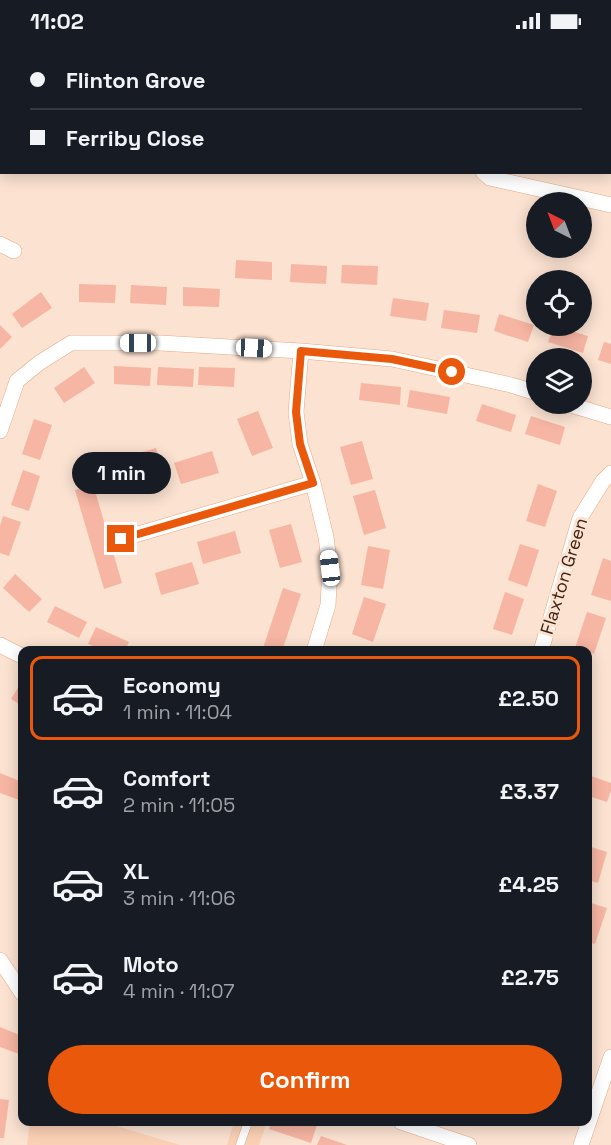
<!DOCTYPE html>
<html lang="en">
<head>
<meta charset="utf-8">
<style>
  body { margin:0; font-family:"Space Grotesk",sans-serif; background:#20242c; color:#f1f3f6; height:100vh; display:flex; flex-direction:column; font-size:22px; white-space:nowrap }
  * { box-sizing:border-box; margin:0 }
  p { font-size:20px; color:#9ea1a6 }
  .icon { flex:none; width:33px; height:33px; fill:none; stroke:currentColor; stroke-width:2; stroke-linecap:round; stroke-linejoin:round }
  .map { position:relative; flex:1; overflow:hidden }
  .details { position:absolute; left:18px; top:604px; width:574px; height:480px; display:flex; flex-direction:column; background:#171b24; border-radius:12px; box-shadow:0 3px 15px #0003 }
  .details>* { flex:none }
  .hud { position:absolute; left:0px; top:0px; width:612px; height:132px; box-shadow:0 3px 15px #0003; display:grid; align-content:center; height:132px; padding:0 30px; background:#171b24 }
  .needle { width:39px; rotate:318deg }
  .fabs { position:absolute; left:526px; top:150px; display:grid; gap:12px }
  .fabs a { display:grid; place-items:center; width:66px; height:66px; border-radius:50%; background:#171b24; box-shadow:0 3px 15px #0003; font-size:30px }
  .end { position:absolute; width:27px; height:27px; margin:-14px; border:8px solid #ea580c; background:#fff; box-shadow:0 0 0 3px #fff }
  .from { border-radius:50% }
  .bubble { position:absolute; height:42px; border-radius:21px; background:#171b24; box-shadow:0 3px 15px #0003; font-size:20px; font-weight:700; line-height:42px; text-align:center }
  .car { position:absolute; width:18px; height:36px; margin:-18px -9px; border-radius:8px; box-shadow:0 0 4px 2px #0007; background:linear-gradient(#fff 24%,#345 0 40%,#fff 0 76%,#345 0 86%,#fff 0) }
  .hud b { display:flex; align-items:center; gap:21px; height:57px; font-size:22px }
  .hud b+b { border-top:2px solid #363941 }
  .hud i { width:15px; height:15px; background:#f1f3f6 }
  ul { padding:10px 0 0; list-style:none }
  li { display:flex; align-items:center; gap:18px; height:84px; margin:0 12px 9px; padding:0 18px; border:3px solid transparent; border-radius:12px }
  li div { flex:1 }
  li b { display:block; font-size:22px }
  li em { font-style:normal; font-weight:700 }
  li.selected { border-color:#ea580c }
  li>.icon { width:54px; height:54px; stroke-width:1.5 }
  .button { display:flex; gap:12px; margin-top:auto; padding:12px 30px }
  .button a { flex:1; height:69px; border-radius:36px; background:#ea580c; color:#fff; font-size:24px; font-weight:700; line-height:69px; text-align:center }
  .status { display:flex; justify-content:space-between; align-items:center; height:42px; padding:0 30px; background:#171b24; direction:ltr }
  .status svg { height:16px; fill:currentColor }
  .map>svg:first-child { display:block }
</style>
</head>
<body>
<div class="status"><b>11:02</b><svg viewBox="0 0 49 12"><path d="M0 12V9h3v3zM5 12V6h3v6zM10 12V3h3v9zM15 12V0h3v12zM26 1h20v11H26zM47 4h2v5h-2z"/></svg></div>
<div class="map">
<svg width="611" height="1103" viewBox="0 0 611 1103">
  <rect width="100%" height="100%" fill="#fbe2d1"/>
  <!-- built -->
  <path fill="#fbd1b6" d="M30,1080H103L180,1103H27Z
    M234,1080H267L259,1103H227Z"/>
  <!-- building -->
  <path fill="#f7b5a3" d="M236,218L272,220V238L235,236Z
    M291,222L327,224L326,242L290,240Z
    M342,223L378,224L377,243L341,241Z
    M79,242L116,243L115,261L79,260Z
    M131,243L167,245L166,263L130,261Z
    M183,245L220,247L219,265L183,264Z
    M41,250L52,266L22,286L12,272Z
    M393,256L429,261L426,279L390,274Z
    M444,268L480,273L477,291L441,286Z
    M499,272L534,283L528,300L494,289Z
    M0,283L12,295L0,307Z
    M554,284L588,294L583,311L548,300Z
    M604,300L611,302V322L598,318Z
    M114,324L151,326L150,344L114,342Z
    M84,325L95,341L64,361L54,346Z
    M158,325L194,327L193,345L157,343Z
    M199,325L235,326L234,345L198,343Z
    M361,341L401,345L400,363L359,358Z
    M410,348L450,355L447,372L407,365Z
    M482,362L516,373L511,390L476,379Z
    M258,369L273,406L252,414L237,377Z
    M531,374L565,385L560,403L525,392Z
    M34,377L52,383L40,418L22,412Z
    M362,399L373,437L351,443L340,405Z
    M156,406L162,428L124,439L118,417Z
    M212,409L219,431L181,442L174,421Z
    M23,428L40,434L29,469L11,463Z
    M93,442L122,541L104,547L75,448Z
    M538,442L557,449L545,485L526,479Z
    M375,448L386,486L364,493L353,454Z
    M3,474L21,480L9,514L0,511V484Z
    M291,482L302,520L280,526L269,488Z
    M235,489L241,511L203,522L197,500Z
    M520,502L539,508L527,545L508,538Z
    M368,504L390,508L383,547L361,543Z
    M603,516L611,519V559L591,553Z
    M192,520L199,542L161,553L155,531Z
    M15,532L42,557L29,570L3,546Z
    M283,546L301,552L282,609H262Z
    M505,550L524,557L512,593L493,587Z
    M364,555L386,562L373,600L352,592Z
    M55,564L87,580L79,596L47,580Z
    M587,570L606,576L594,612L588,610V609L575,606Z
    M96,585L129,600L125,609H105L88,602Z
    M21,641L22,642V664L11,657Z
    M0,731L22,740V759L0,751Z
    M588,733L611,741V749L607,760L588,754Z
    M588,804L607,810L598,841L588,838Z
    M588,860L607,866L595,902L588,900Z
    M0,985L22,994V1013L0,1005Z
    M0,1057L9,1058L4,1096H0Z
    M271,1080H309L317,1083L311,1101L269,1087Z
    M321,1094L347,1103H317Z"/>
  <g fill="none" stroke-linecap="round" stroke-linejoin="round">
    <!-- service casing -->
    <g stroke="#e5a980" stroke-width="9">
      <path id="service" d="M240,1103L248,1080"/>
    </g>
    <!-- minor casing -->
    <g stroke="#e5a980" stroke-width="16">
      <path id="minor" d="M206,2L207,0
        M517,2V0
        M483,130L490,136L611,163
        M0,202L14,209
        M301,309L296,370L300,402L313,441L326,495L330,526L328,563L314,609
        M568,362L611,375
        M0,389L17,339L39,321L71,301H160L301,309L392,317L511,343L537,351
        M121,497L313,441
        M0,603L22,614
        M541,609L580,476L603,439L611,431
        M0,918L22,951
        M401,1080L469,1103
        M581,1103L611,1015"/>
    </g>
    <!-- service -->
    <use href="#service" stroke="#fff" stroke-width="8"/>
    <!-- minor -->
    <use href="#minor" stroke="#fff" stroke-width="15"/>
  </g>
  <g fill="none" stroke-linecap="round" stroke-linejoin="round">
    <!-- route -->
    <path stroke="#ea580c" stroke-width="8" d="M121,497L313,441L300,402L296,370L301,309L392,317L452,330"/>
  </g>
  <g text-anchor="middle" stroke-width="6" stroke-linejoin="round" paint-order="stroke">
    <!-- street labels -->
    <g font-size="18" fill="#3a2313" stroke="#fbe2d1">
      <text transform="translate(564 534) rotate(-73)" y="6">Flaxton Green</text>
    </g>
  </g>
</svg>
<div class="fabs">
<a><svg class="needle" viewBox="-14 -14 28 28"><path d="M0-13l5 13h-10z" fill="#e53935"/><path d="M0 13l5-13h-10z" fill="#9ea1a6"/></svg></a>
<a><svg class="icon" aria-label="locate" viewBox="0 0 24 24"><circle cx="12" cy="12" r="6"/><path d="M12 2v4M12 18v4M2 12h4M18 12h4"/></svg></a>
<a><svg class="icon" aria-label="layers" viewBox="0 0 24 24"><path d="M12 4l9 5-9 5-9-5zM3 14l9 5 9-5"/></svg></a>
</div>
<i class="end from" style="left:452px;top:330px"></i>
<i class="end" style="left:121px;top:497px"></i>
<div class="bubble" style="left:72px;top:410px;width:99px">1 min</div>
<i class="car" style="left:138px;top:301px;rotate:270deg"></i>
<i class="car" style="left:254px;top:306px;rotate:93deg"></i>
<i class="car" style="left:330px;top:526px;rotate:353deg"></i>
<div class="hud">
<b><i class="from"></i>Flinton Grove</b>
<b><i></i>Ferriby Close</b>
</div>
<section class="details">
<ul>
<li class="selected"><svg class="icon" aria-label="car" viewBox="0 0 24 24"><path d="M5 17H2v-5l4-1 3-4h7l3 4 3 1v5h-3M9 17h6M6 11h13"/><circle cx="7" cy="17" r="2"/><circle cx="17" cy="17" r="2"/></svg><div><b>Economy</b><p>1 min · 11:04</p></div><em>£2.50</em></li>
<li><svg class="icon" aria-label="car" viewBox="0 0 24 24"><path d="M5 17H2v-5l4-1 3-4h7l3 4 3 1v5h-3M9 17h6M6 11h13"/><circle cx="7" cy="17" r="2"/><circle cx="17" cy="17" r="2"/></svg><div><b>Comfort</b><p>2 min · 11:05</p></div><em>£3.37</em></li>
<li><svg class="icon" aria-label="car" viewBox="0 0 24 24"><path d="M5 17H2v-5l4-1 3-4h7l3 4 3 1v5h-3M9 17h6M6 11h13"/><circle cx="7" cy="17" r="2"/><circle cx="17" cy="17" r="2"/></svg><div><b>XL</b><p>3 min · 11:06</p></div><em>£4.25</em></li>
<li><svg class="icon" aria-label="car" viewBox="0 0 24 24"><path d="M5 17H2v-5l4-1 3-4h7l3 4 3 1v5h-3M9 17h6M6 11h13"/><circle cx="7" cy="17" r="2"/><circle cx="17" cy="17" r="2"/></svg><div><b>Moto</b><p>4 min · 11:07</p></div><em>£2.75</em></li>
</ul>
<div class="button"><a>Confirm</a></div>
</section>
</div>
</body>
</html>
